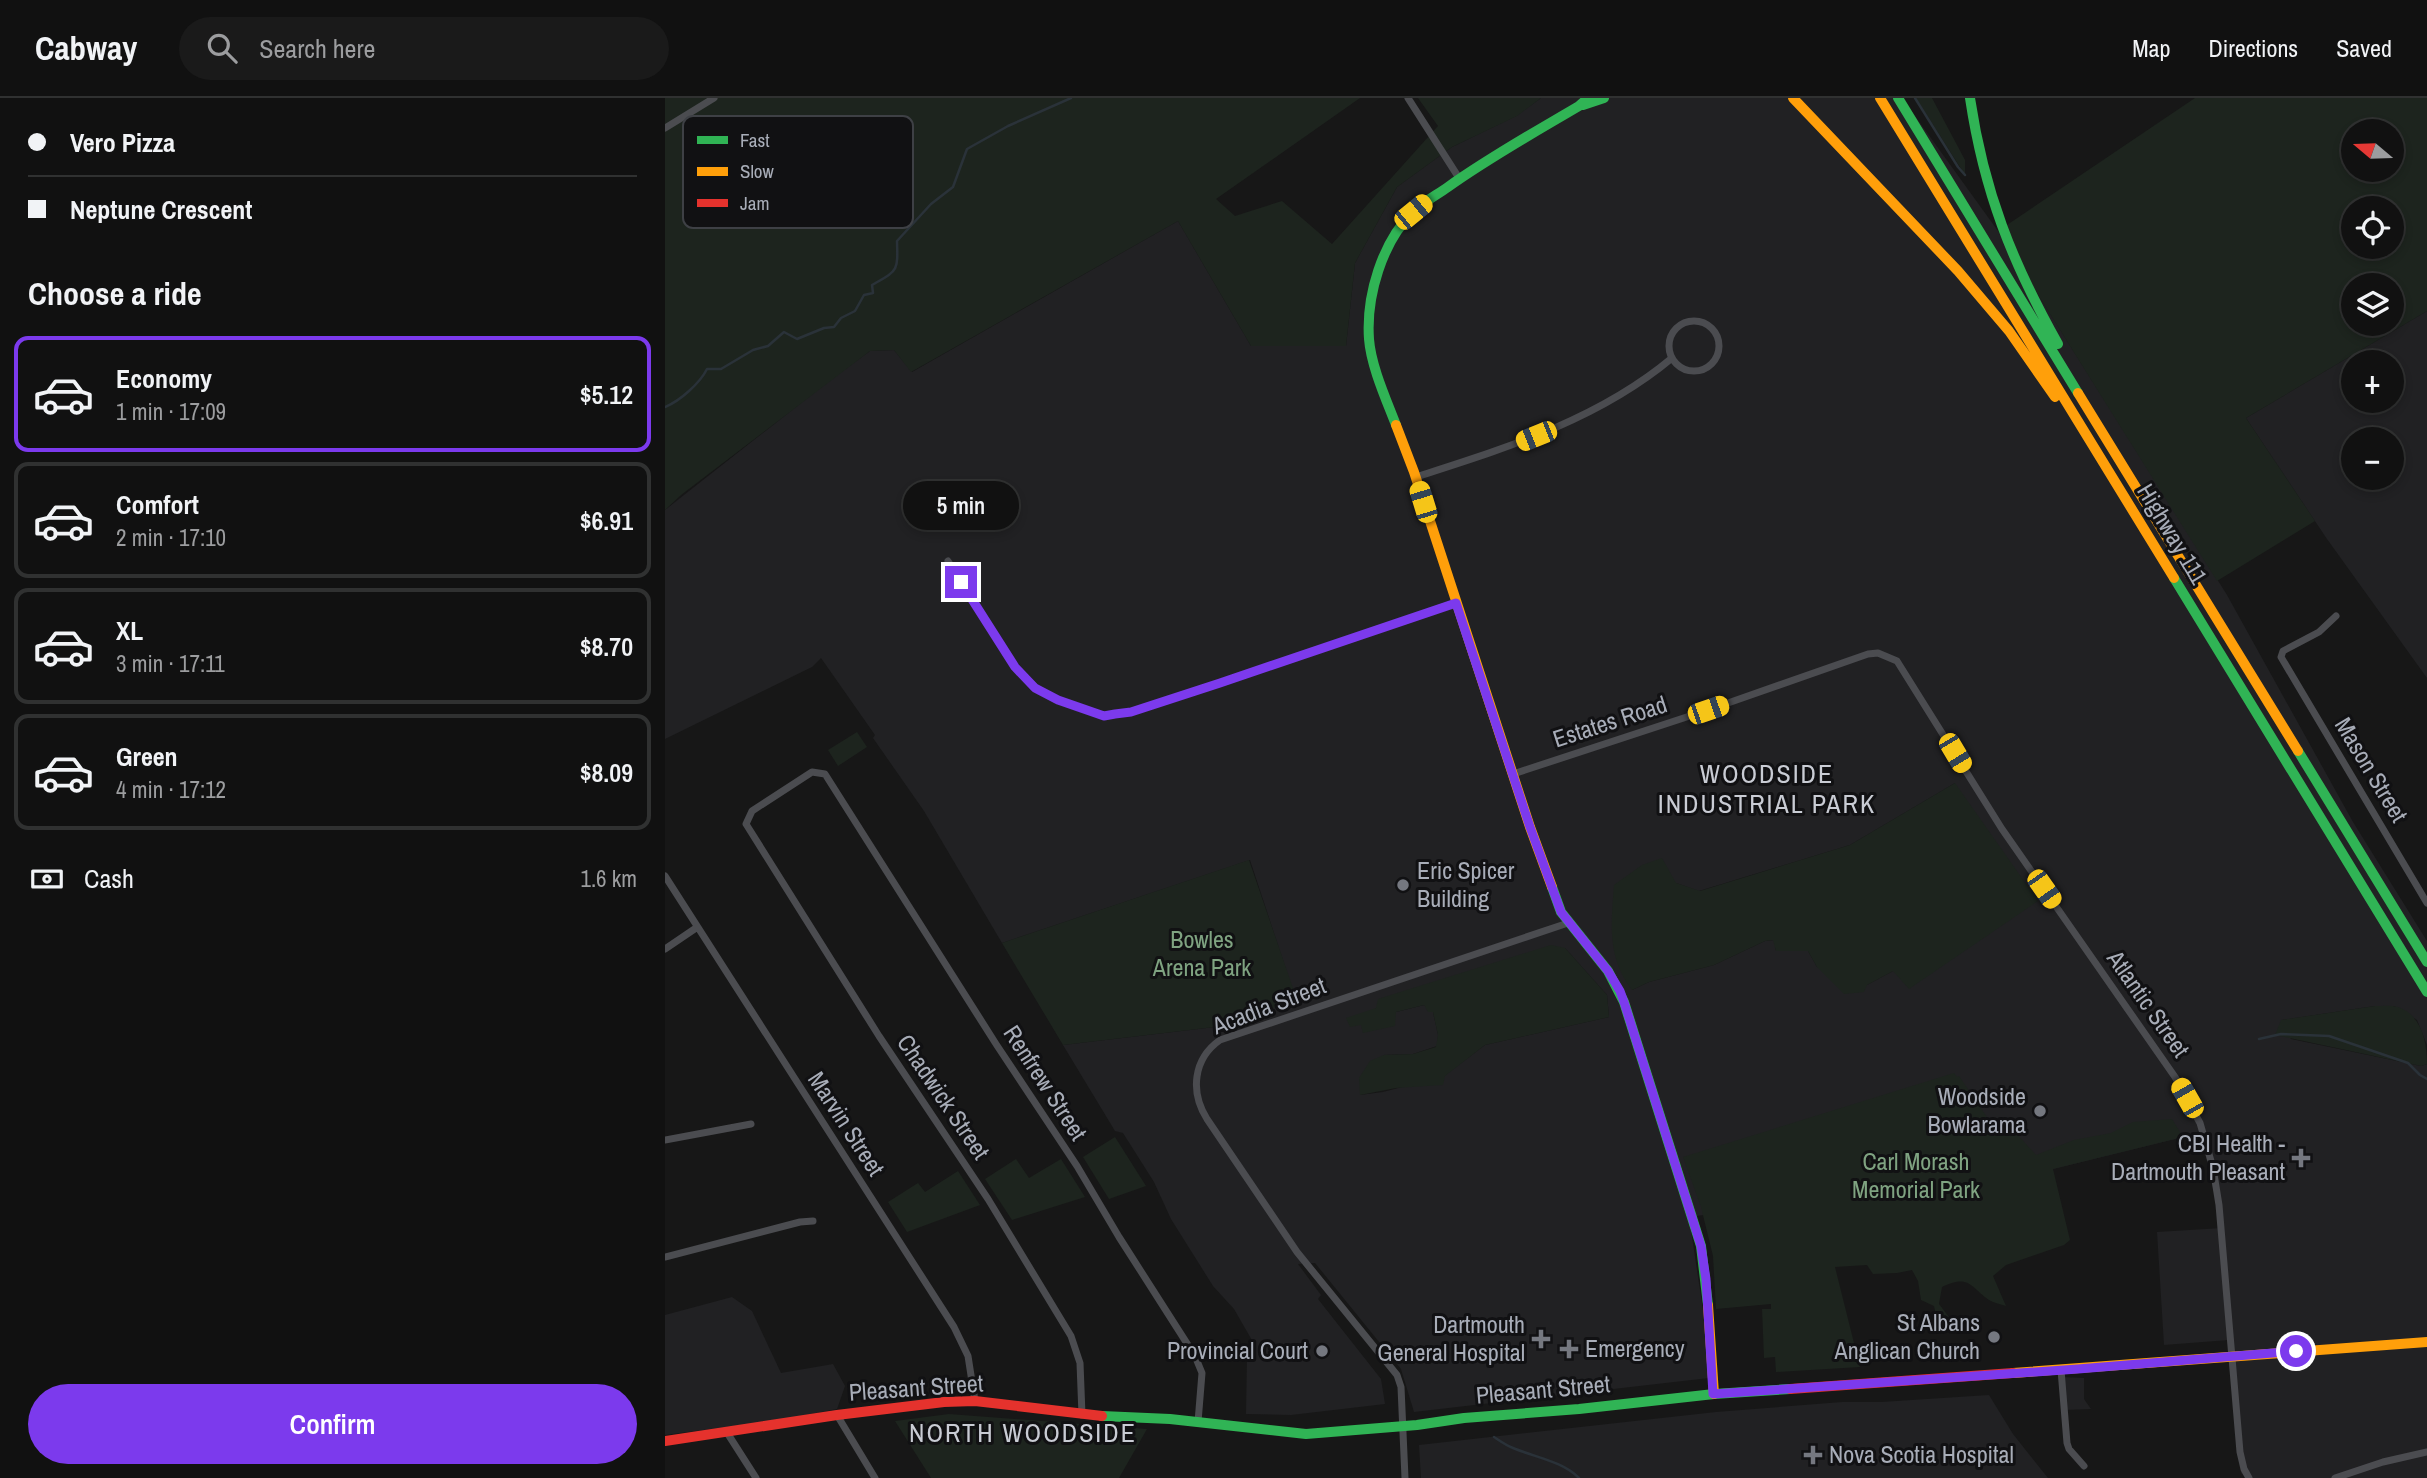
<!DOCTYPE html>
<html lang="en">
<head>
<meta charset="utf-8">
<style>
  body { margin:0; font-family:"Archivo Narrow",sans-serif; background:#1a1a1a; color:#f1f3f6; height:100vh; display:flex; flex-direction:column; font-size:26px; white-space:nowrap }
  * { box-sizing:border-box; margin:0 }
  p { font-size:23px; color:#9c9d9f }
  .icon { flex:none; width:38px; height:38px; fill:none; stroke:currentColor; stroke-width:2; stroke-linecap:round; stroke-linejoin:round }
  .map { position:relative; flex:1; overflow:hidden }
  .details { display:flex; flex-direction:column; background:#111; width:665px }
  .details>* { flex:none }
  .top-card { display:grid; align-content:center; height:154px; padding:0 28px; background:#111 }
  .needle { width:46px; rotate:289deg }
  .controls { position:absolute; left:1676px; top:21px; display:grid; gap:14px }
  .controls a { display:grid; place-items:center; width:63px; height:63px; border-radius:50%; background:#111; box-shadow:0 4px 10px #0003,0 0 0 2px #303131; font-size:35px }
  .end { position:absolute; width:32px; height:32px; margin:-16px; border:9px solid #7c3aed; background:#fff; box-shadow:0 0 0 4px #fff }
  .from { border-radius:50% }
  .bubble { position:absolute; height:49px; border-radius:24px; background:#111; box-shadow:0 4px 10px #0003,0 0 0 2px #303131; font-size:23px; font-weight:600; line-height:49px; text-align:center }
  .car { position:absolute; width:21px; height:42px; margin:-21px -10px; border-radius:9px; box-shadow:0 0 5px 2px #0007; background:linear-gradient(#f5c518 24%,#345 0 40%,#f5c518 0 76%,#345 0 86%,#f5c518 0) }
  .top-card b { display:flex; align-items:center; gap:24px; height:66px; font-size:26px }
  .top-card b+b { border-top:2px solid #303131 }
  .top-card i { width:18px; height:18px; background:#f1f3f6 }
  ul { padding:0; list-style:none }
  li { display:flex; align-items:center; gap:21px; height:116px; margin:0 14px 10px; padding:0 14px; border:4px solid #303131; border-radius:14px }
  li div { flex:1 }
  li b { display:block; font-size:26px }
  li em { font-style:normal; font-weight:600 }
  li.active { border-color:#7c3aed }
  li>.icon { width:63px; height:63px; stroke-width:1.5 }
  h2 { padding:0 28px; font-size:32px; line-height:84px }
  .pay { display:flex; align-items:center; gap:18px; height:77px; padding:0 28px; font-size:26px }
  .pay p { margin-inline-start:auto }
  .action { display:flex; gap:14px; margin-top:auto; padding:14px 28px }
  .action a { flex:1; height:80px; border-radius:42px; background:#7c3aed; color:#fff; font-size:28px; font-weight:600; line-height:80px; text-align:center }
  header { display:flex; align-items:center; gap:42px; box-sizing:border-box; height:98px; padding:0 35px; background:#111; border-bottom:2px solid #303131 }
  header strong { font-size:33px }
  nav { display:flex; gap:38px; margin-inline-start:auto; font-size:24px }
  .search { width:490px; height:63px; background:#1a1a1a; display:flex; align-items:center; gap:18px; box-sizing:border-box; padding:0 24px; border-radius:38px; color:#9c9d9f; font-size:26px }
  main { display:flex; flex:1; min-height:0 }
  .map>svg:first-child { display:block }
</style>
</head>
<body>
<header>
<strong>Cabway</strong>
<div class="search"><svg class="icon" aria-label="search" viewBox="0 0 24 24"><circle cx="10" cy="10" r="6"/><path d="M15 15l6 6"/></svg>Search here</div>
<nav><a>Map</a><a>Directions</a><a>Saved</a></nav>
</header>
<main>
<section class="details">
<div class="top-card">
<b><i class="from"></i>Vero Pizza</b>
<b><i></i>Neptune Crescent</b>
</div>
<h2>Choose a ride</h2>
<ul>
<li class="active"><svg class="icon" aria-label="car" viewBox="0 0 24 24"><path d="M5 17H2v-5l4-1 3-4h7l3 4 3 1v5h-3M9 17h6M6 11h13"/><circle cx="7" cy="17" r="2"/><circle cx="17" cy="17" r="2"/></svg><div><b>Economy</b><p>1 min · 17:09</p></div><em>$5.12</em></li>
<li><svg class="icon" aria-label="car" viewBox="0 0 24 24"><path d="M5 17H2v-5l4-1 3-4h7l3 4 3 1v5h-3M9 17h6M6 11h13"/><circle cx="7" cy="17" r="2"/><circle cx="17" cy="17" r="2"/></svg><div><b>Comfort</b><p>2 min · 17:10</p></div><em>$6.91</em></li>
<li><svg class="icon" aria-label="car" viewBox="0 0 24 24"><path d="M5 17H2v-5l4-1 3-4h7l3 4 3 1v5h-3M9 17h6M6 11h13"/><circle cx="7" cy="17" r="2"/><circle cx="17" cy="17" r="2"/></svg><div><b>XL</b><p>3 min · 17:11</p></div><em>$8.70</em></li>
<li><svg class="icon" aria-label="car" viewBox="0 0 24 24"><path d="M5 17H2v-5l4-1 3-4h7l3 4 3 1v5h-3M9 17h6M6 11h13"/><circle cx="7" cy="17" r="2"/><circle cx="17" cy="17" r="2"/></svg><div><b>Green</b><p>4 min · 17:12</p></div><em>$8.09</em></li>
</ul>
<div class="pay"><svg class="icon" aria-label="cash" viewBox="0 0 24 24"><path d="M3 7h18v10H3z"/><circle cx="12" cy="12" r="2"/></svg>Cash<p>1.6 km</p></div>
<div class="action"><a>Confirm</a></div>
</section>
<div class="map">
<svg width="1762" height="1380" viewBox="0 0 1762 1380">
  <rect width="100%" height="100%" fill="#171717"/>
  <!-- built -->
  <path fill="#212123" fill-rule="evenodd" d="M876,0H1237L1333,133L1562,497L1688,724L1762,843V947L1752,922L1729,908H1710L1617,922L1626,941L1756,968L1762,966V1380H1582L1576,1375L1564,1242L1499,1247L1492,1134L1557,1130L1535,1033L1518,1039L1388,1071L1024,1119L1038,1212L1044,1280L749,1314L736,1271L650,1165L633,1166L656,1197L653,1201L716,1281L720,1306L626,1317L581,1316L582,1258L588,1244L569,1211L548,1188L506,1121L489,1084L458,1035L450,1033L398,947L558,928L630,899L585,762L337,845L259,713L208,640L210,637L156,560L147,569L0,641V412L169,279L205,253L229,252L247,274L513,123L586,248H681L690,165L732,89L787,49L851,18ZM1290,685L1228,873L1202,887L1152,869L1143,853H1111L1109,842L1100,843L1049,867L984,884L967,892L1011,785L1034,793L1185,747ZM900,850L942,897L944,919L820,947L779,978L718,994L695,997L719,957L748,956L772,948L773,937L768,914L759,907L731,914L696,926L711,910Z
    M1762,213V580L1662,441L1581,320ZM1689,264H1727V303H1689ZM1689,341H1727V380H1689Z
    M67,1199L87,1213L116,1275L168,1266L180,1288L172,1311L114,1322L0,1337V1217Z
    M1397,1279L1419,1280V1301L1426,1311L1399,1312Z
    M1324,1297L1348,1336L1383,1380H756L754,1347L1051,1314L1177,1304H1216Z"/>
  <!-- green -->
  <path fill="#1d241e" fill-rule="evenodd" d="M0,0H695L551,101L570,118L617,103L667,146L773,28L753,0H876L852,18L787,49L732,89L690,165L681,248H586L513,123L246,274L229,252L205,253L16,397L0,412Z
    M1251,0H1267L1300,62V77Z
    M1530,0H1762V213L1581,320L1650,423L1552,483L1333,133ZM1689,33H1727V72H1689ZM1689,110H1727V149H1689ZM1689,187H1727V226H1689Z
    M192,634L202,649L173,668L163,652Z
    M1290,685L1373,803L1244,891L1228,873L1202,887L1199,894L1179,896L1152,869L1143,853H1111L1108,842L1100,843L1049,867L984,884L967,892C942,859 946,826 949,787L977,767L997,760L1011,785L1035,793L1185,747Z
    M584,762L630,896L627,903L558,928L398,947L337,845Z
    M886,847L900,850L942,897L944,919L820,947L780,978L778,987L731,990L695,997L694,980L705,963L719,957L748,956L771,949L773,937L768,914H763L759,907L731,914L730,928L698,935L696,927L685,929L681,920L711,910L713,901Z
    M1710,908C1717,908 1726,907 1733,909C1757,917 1762,945 1762,966L1756,968L1610,937L1616,922Z
    M1289,975L1292,979L1294,978L1330,1031L1337,1020L1371,1057L1409,1042L1446,1035L1468,1024L1507,1021L1518,1039L1388,1071L1405,1142L1399,1147L1341,1167L1328,1178L1341,1208C1336,1206 1329,1205 1324,1202C1305,1189 1305,1176 1277,1189L1274,1206L1287,1223L1283,1229L1271,1217L1269,1208L1256,1202L1253,1183L1247,1172L1232,1175L1208,1176L1202,1167L1170,1169L1195,1269L1111,1274L1110,1259L1099,1260L1097,1211H1106V1206L1051,1211L1048,1158L1036,1109L1018,1059Z
    M450,1039L481,1088L444,1101L418,1059Z
    M351,1061L364,1080L396,1061L420,1099L347,1122L320,1081Z
    M293,1073L315,1107L242,1134L223,1104L253,1085L260,1094Z
    M284,1316L482,1331L454,1380H266L230,1323Z"/>
  <g fill="none" stroke-linecap="round" stroke-linejoin="round">
    <!-- stream -->
    <path stroke="#2a3239" stroke-width="2.5" d="M1250,0L1293,69L1300,77
      M0,309C15,303 35,285 42,271H56L88,252L103,248L119,234L132,241L159,230L169,229L176,220L190,213L199,197L208,195L207,187C233,172 233,174 232,143L266,106L288,89L302,51L343,28L406,0
      M1594,941L1616,936L1664,938L1743,965L1755,977L1762,981
      M829,1339C835,1343 842,1348 848,1350C869,1359 897,1363 914,1380"/>
    <!-- street -->
    <path stroke="#4b4c50" stroke-width="7" d="M743,0L794,80
      M0,30L49,0
      M1004 248a25 25 0 1 1 50 0a25 25 0 1 1-50 0Z
      M751,379C841,350 933,322 1007,260
      M283,463L350,569L371,590L393,602L439,618L450,616L466,614L591,573L791,505
      M1671,518L1654,534L1618,553L1616,559L1762,805
      M848,676L1043,612L1203,556L1213,555L1232,563L1337,731L1510,979L1535,1025L1548,1070L1554,1107L1575,1354L1579,1371L1584,1380
      M0,778L289,1229L303,1258L310,1303
      M0,851L31,830
      M0,1042L86,1026
      M0,1159L135,1124L148,1123
      M1396,1272L1402,1345L1404,1351L1419,1368
      M172,1317L210,1380
      M417,1317L415,1265L406,1238L323,1101L214,938L81,726L87,713L147,674L160,676L331,946L412,1068L454,1139L530,1258L537,1275L533,1324
      M61,1333L91,1380
      M740,1380L736,1289L732,1277L632,1154L542,1021C525,994 528,961 555,942L903,825
      M1670,1380L1718,1364L1762,1354"/>
    <!-- fast -->
    <path stroke="#30b455" stroke-width="10" d="M1233,0L1413,295
      M1305,0C1319,94 1347,164 1393,246
      M918,7L939,0
      M731,327C721,301 706,268 704,241C701,198 717,144 748,114C758,104 772,97 783,89C825,59 870,34 914,8L923,0
      M1509,480L1762,894
      M1633,653L1762,864
      M887,789L896,814L943,873L959,904L1036,1148L1043,1207
      M437,1318L505,1321L641,1336L752,1327L799,1320L914,1311L1049,1296L1125,1291"/>
    <!-- slow -->
    <path stroke="#ff9f0a" stroke-width="10" d="M1128,0L1293,173L1344,233L1390,299
      M1215,0L1509,480
      M1413,295L1633,653
      M731,327L749,374L865,729L887,789
      M1043,1207L1049,1296
      M1348,1275L1762,1244"/>
    <!-- jam -->
    <path stroke="#e5322d" stroke-width="10" d="M1125,1291L1348,1275
      M0,1343L172,1317L279,1304L310,1303L437,1318"/>
  </g>
  <g fill="none" stroke-linecap="round" stroke-linejoin="round">
    <!-- route -->
    <path stroke="#7c3aed" stroke-width="9" d="M296,484L350,569L370,590L393,602L439,618L450,616L466,614L555,585L791,505L865,729L896,814L943,873L955,893L959,904L1036,1148L1041,1181L1048,1296L1413,1271L1631,1253"/>
  </g>
  <!-- markers -->
  <g fill="#757880" stroke="#111113" stroke-width="2.5">
    <circle cx="738" cy="787" r="7"/>
    <circle cx="1375" cy="1013" r="7"/>
    <path d="M1632.5 1049.5h7v7h7v7h-7v7h-7v-7h-7v-7h7z"/>
    <circle cx="1329" cy="1239" r="7"/>
    <path d="M872.5 1230.5h7v7h7v7h-7v7h-7v-7h-7v-7h7z"/>
    <path d="M900.5 1240.5h7v7h7v7h-7v7h-7v-7h-7v-7h7z"/>
    <circle cx="657" cy="1253" r="7"/>
    <path d="M1144.5 1346.5h7v7h7v7h-7v7h-7v-7h-7v-7h7z"/>
  </g>
  <g text-anchor="middle" stroke-width="6" stroke-linejoin="round" paint-order="stroke">
    <!-- street labels -->
    <g font-size="24" fill="#a8adb8" stroke="#111113">
      <text transform="translate(1507 436) rotate(59)" y="8">Highway 111</text>
      <text transform="translate(945 624) rotate(-18)" y="8">Estates Road</text>
      <text transform="translate(1706 672) rotate(59)" y="8">Mason Street</text>
      <text transform="translate(1483 906) rotate(55)" y="8">Atlantic Street</text>
      <text transform="translate(604 908) rotate(-21)" y="8">Acadia Street</text>
      <text transform="translate(380 985) rotate(57)" y="8">Renfrew Street</text>
      <text transform="translate(278 999) rotate(56)" y="8">Chadwick Street</text>
      <text transform="translate(181 1026) rotate(57)" y="8">Marvin Street</text>
      <text transform="translate(251 1290) rotate(-4)" y="8">Pleasant Street</text>
      <text transform="translate(878 1292) rotate(-5)" y="8">Pleasant Street</text>
    </g>
    <!-- poi labels -->
    <g font-size="24" fill="#a8adb8" stroke="#111113" text-anchor="end">
      <text x="752" y="781" text-anchor="start">Eric Spicer<tspan x="752" dy="28">Building</tspan></text>
      <text x="1361" y="1007">Woodside<tspan x="1361" dy="28">Bowlarama</tspan></text>
      <text x="1620" y="1054">CBI Health -<tspan x="1620" dy="28">Dartmouth Pleasant</tspan></text>
      <text x="1315" y="1233">St Albans<tspan x="1315" dy="28">Anglican Church</tspan></text>
      <text x="860" y="1235">Dartmouth<tspan x="860" dy="28">General Hospital</tspan></text>
      <text x="920" y="1259" text-anchor="start">Emergency</text>
      <text x="643" y="1261">Provincial Court</text>
      <text x="1164" y="1365" text-anchor="start">Nova Scotia Hospital</text>
    </g>
    <!-- park labels -->
    <g font-size="24" fill="#7fa381" stroke="#111113">
      <text x="537" y="850">Bowles<tspan x="537" dy="28">Arena Park</tspan></text>
      <text x="1251" y="1072">Carl Morash<tspan x="1251" dy="28">Memorial Park</tspan></text>
    </g>
    <!-- neighbourhood labels -->
    <g font-size="26" letter-spacing="2" fill="#c9ccd4" stroke="#111113">
      <text x="1102" y="685">WOODSIDE<tspan x="1102" dy="30">INDUSTRIAL PARK</tspan></text>
      <text x="358" y="1344">NORTH WOODSIDE</text>
    </g>
  </g>
  <!-- legend -->
  <rect x="18" y="18" width="230" height="112" rx="10" fill="#111113" stroke="#3e4045" stroke-width="2"/>
  <rect x="32" y="38" width="31" height="8" fill="#30b455"/>
  <rect x="32" y="69" width="31" height="9" fill="#ff9f0a"/>
  <rect x="32" y="101" width="31" height="8" fill="#e5322d"/>
  <g font-size="19" fill="#a8adb8">
    <text x="75" y="49">Fast</text>
    <text x="75" y="80">Slow</text>
    <text x="75" y="112">Jam</text>
  </g>
</svg>
<div class="controls">
<a><svg class="needle" viewBox="-14 -14 28 28"><path d="M0-13l5 13h-10z" fill="#e53935"/><path d="M0 13l5-13h-10z" fill="#9c9d9f"/></svg></a>
<a><svg class="icon" aria-label="locate" viewBox="0 0 24 24"><circle cx="12" cy="12" r="6"/><path d="M12 2v4M12 18v4M2 12h4M18 12h4"/></svg></a>
<a><svg class="icon" aria-label="layers" viewBox="0 0 24 24"><path d="M12 4l9 5-9 5-9-5zM3 14l9 5 9-5"/></svg></a>
<a>+</a>
<a>−</a>
</div>
<i class="end from" style="left:1631px;top:1253px"></i>
<i class="end" style="left:296px;top:484px"></i>
<div class="bubble" style="left:238px;top:383px;width:116px">5 min</div>
<i class="car" style="left:748px;top:114px;rotate:51deg"></i>
<i class="car" style="left:871px;top:338px;rotate:248deg"></i>
<i class="car" style="left:758px;top:404px;rotate:343deg"></i>
<i class="car" style="left:1043px;top:612px;rotate:71deg"></i>
<i class="car" style="left:1290px;top:655px;rotate:149deg"></i>
<i class="car" style="left:1379px;top:791px;rotate:145deg"></i>
<i class="car" style="left:1522px;top:1000px;rotate:330deg"></i>
</div>
</main>
</body>
</html>
